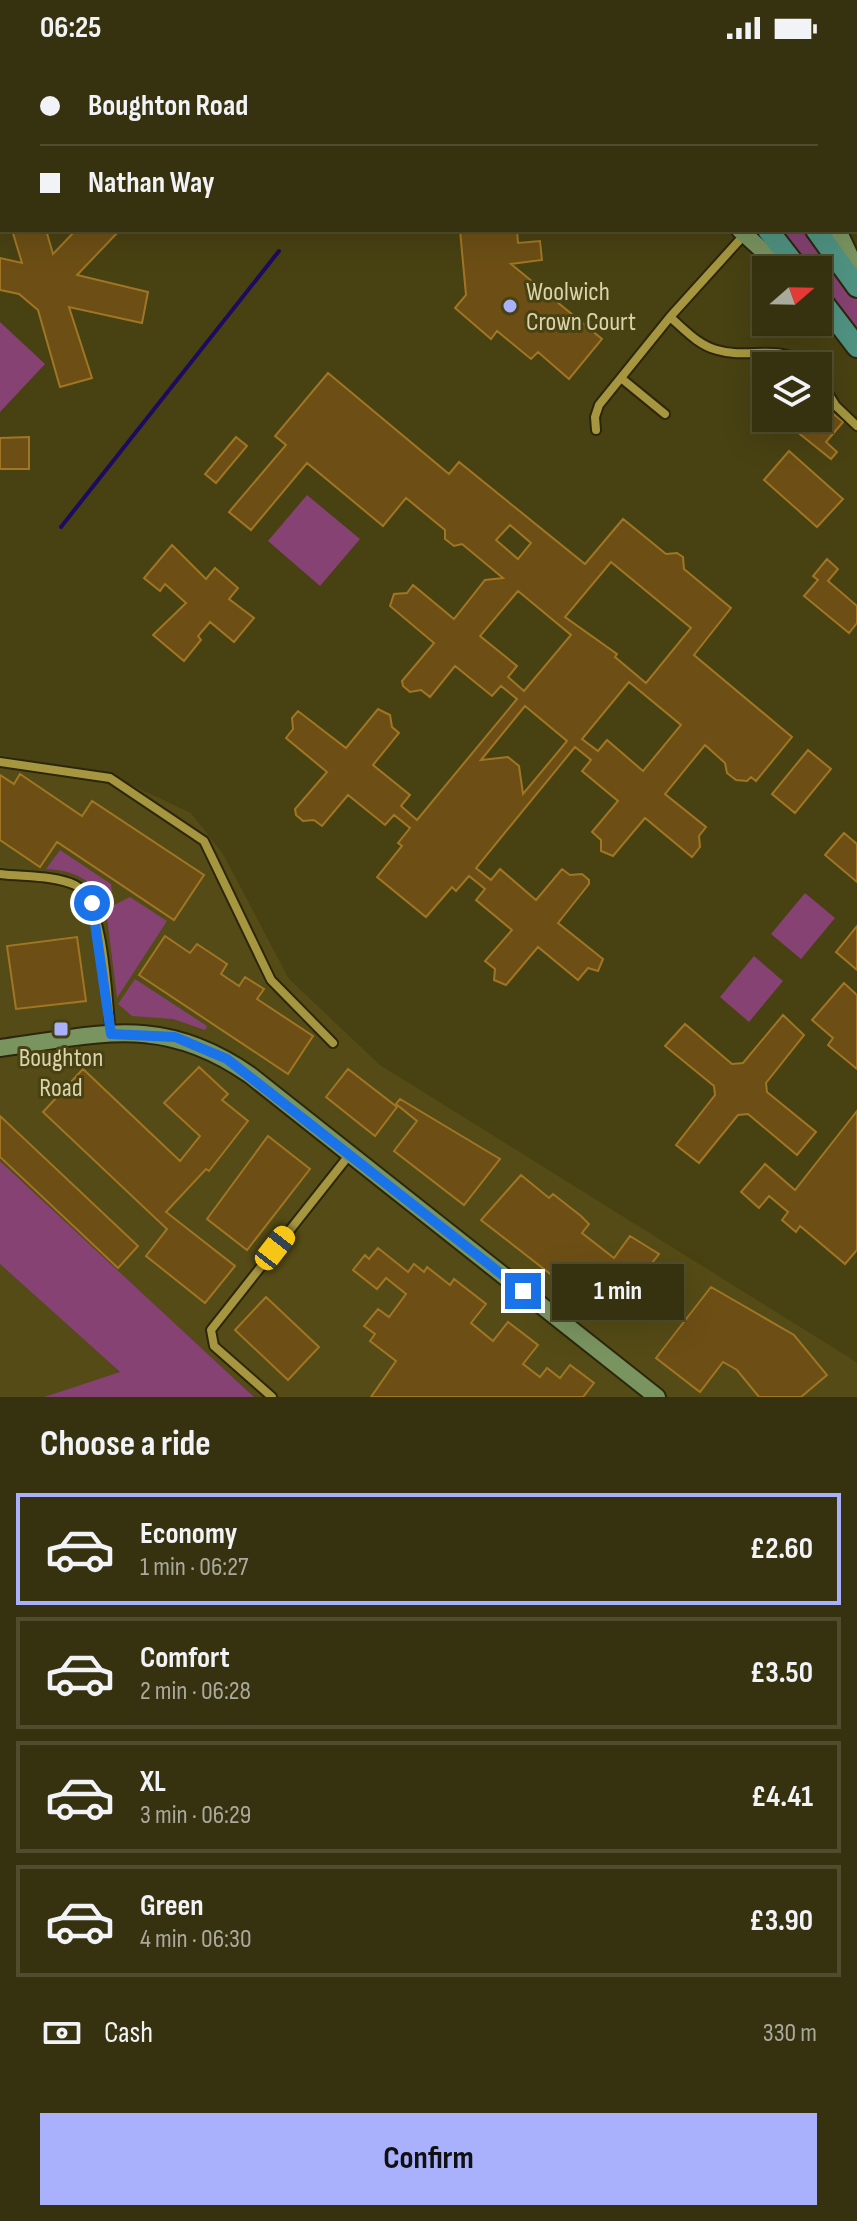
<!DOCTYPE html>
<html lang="en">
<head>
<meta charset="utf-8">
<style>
  body { margin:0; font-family:"Sofia Sans Condensed",sans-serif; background:#413d1c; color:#f1f3f6; height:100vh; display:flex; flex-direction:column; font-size:30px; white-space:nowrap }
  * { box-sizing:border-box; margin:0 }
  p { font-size:26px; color:#aaa99e }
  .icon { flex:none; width:44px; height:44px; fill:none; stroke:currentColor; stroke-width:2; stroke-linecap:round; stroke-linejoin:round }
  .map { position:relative; height:1341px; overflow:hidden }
  .drawer { display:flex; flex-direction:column; background:#36310e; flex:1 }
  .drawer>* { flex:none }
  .guide { position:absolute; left:0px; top:0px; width:858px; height:176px; box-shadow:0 8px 32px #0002,0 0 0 2px #504c2e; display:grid; align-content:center; height:176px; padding:0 40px; background:#36310e }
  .needle { width:52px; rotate:70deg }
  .buttons { position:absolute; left:752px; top:200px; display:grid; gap:16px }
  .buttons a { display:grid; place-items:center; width:80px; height:80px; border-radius:0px; background:#36310e; box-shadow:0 8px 32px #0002,0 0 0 2px #504c2e; font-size:40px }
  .end { position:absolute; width:36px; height:36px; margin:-18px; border:10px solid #1a73e8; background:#fff; box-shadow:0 0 0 4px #fff }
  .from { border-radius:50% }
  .bubble { position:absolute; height:56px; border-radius:0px; background:#36310e; box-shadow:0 8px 32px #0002,0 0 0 2px #504c2e; font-size:26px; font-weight:700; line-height:56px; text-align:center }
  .car { position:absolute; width:24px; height:48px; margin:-24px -12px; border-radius:10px; box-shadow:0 0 6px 2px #0007; background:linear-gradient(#f5c518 24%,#345 0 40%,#f5c518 0 76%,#345 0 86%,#f5c518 0) }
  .guide b { display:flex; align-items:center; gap:28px; height:76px; font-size:30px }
  .guide b+b { border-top:2px solid #504c2e }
  .guide i { width:20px; height:20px; background:#f1f3f6 }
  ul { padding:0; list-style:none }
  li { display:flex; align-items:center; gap:24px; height:112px; margin:0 16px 12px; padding:0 24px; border:4px solid #504c2e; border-radius:0px }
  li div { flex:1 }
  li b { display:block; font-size:30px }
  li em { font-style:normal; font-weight:700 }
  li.active { border-color:#a9b0fc }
  li>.icon { width:72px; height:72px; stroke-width:1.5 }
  h2 { padding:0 40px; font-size:36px; line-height:96px }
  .pay { display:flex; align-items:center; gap:20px; height:88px; padding:0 40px; font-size:30px }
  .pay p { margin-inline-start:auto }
  .primary-button { display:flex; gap:16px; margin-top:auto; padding:16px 40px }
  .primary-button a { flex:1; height:92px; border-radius:0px; background:#a9b0fc; color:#111; font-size:32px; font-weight:700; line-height:92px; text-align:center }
  .status { display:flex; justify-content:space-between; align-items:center; height:56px; padding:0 40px; background:#36310e; direction:ltr }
  .status svg { height:22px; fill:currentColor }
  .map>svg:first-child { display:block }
</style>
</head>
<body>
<div class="status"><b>06:25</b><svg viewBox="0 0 49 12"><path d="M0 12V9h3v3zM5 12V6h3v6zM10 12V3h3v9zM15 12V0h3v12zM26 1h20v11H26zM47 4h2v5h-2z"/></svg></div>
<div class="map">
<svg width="857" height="1341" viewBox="0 0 857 1341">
  <rect width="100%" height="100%" fill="#484112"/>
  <!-- built -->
  <path fill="#544b16" d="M0,699L110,719L191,757L223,798L289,923L380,1009L850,1302L857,1307V1341H254L0,1105Z
    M0,1208L121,1317L44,1341H0Z"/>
  <!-- green -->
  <path fill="#864272" d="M779,174H807L857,243V279L818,228V214H807Z
    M0,266L45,308L0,356Z
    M307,439L360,483L320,530L268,485Z
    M60,794L111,828L112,837L101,843C90,821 70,814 46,813Z
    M805,837L835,862L801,903L771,878Z
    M130,841L167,865L117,942L106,853Z
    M754,900L783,925L749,966L720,941Z
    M135,923L207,970L205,974L173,963L132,960L118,948Z
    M0,1105L254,1341H44L120,1316L0,1208Z"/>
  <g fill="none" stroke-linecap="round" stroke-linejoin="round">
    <!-- stream -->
    <path stroke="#1d0b62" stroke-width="4" d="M0,56H2
      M61,471L279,195"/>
  </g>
  <!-- building -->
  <path fill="#6d4f15" stroke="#a07624" stroke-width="2" fill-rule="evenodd" d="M12,174H46L53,198L76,174H120L77,219L148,236L142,267L69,251L92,322L60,331L38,254L19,238L0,234V202L22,207Z
    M460,174H517L518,187L540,185L542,204L511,208L602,283L569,323L538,296L531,303L497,275L491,283L455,252L466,239Z
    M328,317L449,418L459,406L585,508L623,463L666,498L677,497L683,501L684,513L731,552L694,599L792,681L756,725L751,721L747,725L736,724L727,717L725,707L705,689L665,738L706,771L699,780L700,791L692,801L645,762L613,800L601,795V784L592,776L618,745L582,715L591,704L575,691L476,812L491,824L500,813L536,844L562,813L570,819L582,818L589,824V828L558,867L603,903L598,915L588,912L578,924L538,891L506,929L494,924L495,913L485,905L512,874L476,844L485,833L469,820L456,835L452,831L426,861L377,821L402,790L398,787L410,772L394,759L385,769L348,739L322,770L314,764L303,765L296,759L295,753L327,716L286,682L293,673L292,662L298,655L346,692L378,653L390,659L392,671L399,677L373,709L410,739L401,750L417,764L517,643L501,630L492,640L455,610L430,641L421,634L410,636L403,630L402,625L434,587L390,550L394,538L407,537L413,529L454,563L485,524L503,522L462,488L454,490L445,483V474L406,442L383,470L307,407L251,474L229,456L286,389L275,380ZM510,469L531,487L518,503L496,484ZM611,506L691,572L646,627L615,601L617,598L565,561ZM518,535L571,579L524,635L508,621L517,610L480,580ZM629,626L681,669L643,715L607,684L598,695L582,683ZM525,650L567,685L523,738L519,710L508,701L481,704Z
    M818,345L843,366L826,386L837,396L831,403L780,362H818Z
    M29,381V413H0V382Z
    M236,381L247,390L216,427L205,418Z
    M789,395L843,443L817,471L764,424Z
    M172,489L206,523L215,512L238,532L229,543L254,562L234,586L210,566L198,580L201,584L184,605L153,579L186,547L165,528L160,535L144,522Z
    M827,503L838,513L828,525L857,550V567L849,577L804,540L818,524L813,520Z
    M808,694L831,713L795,757L772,738Z
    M20,718L82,760L92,745L204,819L174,864L57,786L40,811L0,784V719L14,728Z
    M844,777L857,788V826L825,799Z
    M857,870V914L836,896Z
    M165,880L190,897L197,888L227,908L221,918L239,930L245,921L264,933L257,943L313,980L288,1018L139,919Z
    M77,881L86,945L16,953L7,890Z
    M844,927L857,939V1013L828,989L833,982L812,964Z
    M783,959L804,979L766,1027L767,1036L816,1076L797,1099L748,1058L738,1059L699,1107L676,1089L715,1039L714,1030L665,990L685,968L732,1008L743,1007Z
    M199,1011L228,1038L222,1044L248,1065L209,1115L206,1113L166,1156L235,1210L205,1247L146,1200L167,1173L43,1056L83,1013L180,1105L200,1080L164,1047Z
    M348,1013L397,1051L375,1080L326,1041Z
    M400,1043L500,1103L464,1149L394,1095L417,1065L396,1048Z
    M857,1055V1194L845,1208L800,1170L796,1176L782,1164L788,1156L769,1140L759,1152L741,1136L765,1108L795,1134Z
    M0,1060L138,1190L118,1212L0,1101Z
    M268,1080L310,1113L247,1194L207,1163Z
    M521,1119L549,1142L553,1138L581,1160L589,1168L582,1177L614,1202L630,1180L659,1198L608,1263L481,1164Z
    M378,1192L408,1216L414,1208L424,1216L427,1211L450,1229L454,1223L486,1248L471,1267L493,1285L508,1266L538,1289L523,1308L540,1321L547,1312L560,1322L570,1309L594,1327L583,1341H371L396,1305L370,1285L375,1278L364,1270L378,1253L389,1261L406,1238L386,1222L377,1233L353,1214L365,1199L369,1203Z
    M711,1231L794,1279L827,1319L801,1341H759L737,1314L723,1306L700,1336L656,1302Z
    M266,1241L319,1291L288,1324L235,1274Z"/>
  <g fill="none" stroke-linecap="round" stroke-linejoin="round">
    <!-- street casing -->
    <g stroke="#2c270c" stroke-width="12">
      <path id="street" d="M856,37H857
        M670,261C685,274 698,289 717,294C750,304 779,286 809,310
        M818,321L836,350L857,370
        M621,322L665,358
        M596,374L595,361L599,349L670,261L745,178
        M0,706L110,722L204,785L271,924L333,987
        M0,818C23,821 54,819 75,829C105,844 107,945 111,978
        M272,1341L214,1290L211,1274L350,1098"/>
    </g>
    <!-- secondary casing -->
    <g stroke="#2c270c" stroke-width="20">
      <path id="secondary" d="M717,0L719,2
        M644,2L645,0
        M740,174L784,214
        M838,174L857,215
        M0,992C99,979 161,957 250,1019L657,1341"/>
    </g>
    <!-- primary casing -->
    <g stroke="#2c270c" stroke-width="24">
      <path id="primary" d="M565,0L574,2
        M660,0L663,2
        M59,2L103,0
        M0,5H2
        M768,174L799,214
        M816,174L857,231
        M818,240L857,291"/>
    </g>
    <!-- street -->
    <use href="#street" stroke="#a5963f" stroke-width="8"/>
    <!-- secondary -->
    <use href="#secondary" stroke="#7a9460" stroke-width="16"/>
    <!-- primary -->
    <use href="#primary" stroke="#509382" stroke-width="20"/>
  </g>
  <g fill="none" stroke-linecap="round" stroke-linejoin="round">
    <!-- route -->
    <path stroke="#1a73e8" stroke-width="10" d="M92,847L111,978L175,981L227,1003L523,1235"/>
  </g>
  <!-- markers -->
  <g fill="#a9b0fc" stroke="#484112" stroke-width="3">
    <circle cx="510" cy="250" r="8"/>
    <rect x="53" y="965" width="16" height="16" rx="4"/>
  </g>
  <g text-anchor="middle" stroke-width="6" stroke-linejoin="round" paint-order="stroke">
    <!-- poi labels -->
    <g font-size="26" fill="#dad3ab" stroke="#484112" text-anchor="start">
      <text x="526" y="244">Woolwich<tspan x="526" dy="30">Crown Court</tspan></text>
      <text x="61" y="1010" text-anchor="middle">Boughton<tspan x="61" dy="30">Road</tspan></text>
    </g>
  </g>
</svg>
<div class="buttons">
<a><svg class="needle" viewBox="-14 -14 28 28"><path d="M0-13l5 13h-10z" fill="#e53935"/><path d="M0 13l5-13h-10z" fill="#aaa99e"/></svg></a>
<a><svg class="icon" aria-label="layers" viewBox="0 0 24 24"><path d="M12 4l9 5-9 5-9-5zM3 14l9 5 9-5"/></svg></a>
</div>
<i class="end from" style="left:92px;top:847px"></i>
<i class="end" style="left:523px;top:1235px"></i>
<div class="bubble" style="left:552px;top:1208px;width:132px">1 min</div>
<i class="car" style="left:275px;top:1192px;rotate:38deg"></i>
<div class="guide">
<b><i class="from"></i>Boughton Road</b>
<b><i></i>Nathan Way</b>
</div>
</div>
<section class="drawer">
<h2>Choose a ride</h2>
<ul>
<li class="active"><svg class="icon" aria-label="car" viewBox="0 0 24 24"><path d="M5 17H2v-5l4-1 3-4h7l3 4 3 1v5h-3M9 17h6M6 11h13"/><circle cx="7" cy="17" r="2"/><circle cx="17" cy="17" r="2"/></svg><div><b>Economy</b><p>1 min · 06:27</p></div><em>£2.60</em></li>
<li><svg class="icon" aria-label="car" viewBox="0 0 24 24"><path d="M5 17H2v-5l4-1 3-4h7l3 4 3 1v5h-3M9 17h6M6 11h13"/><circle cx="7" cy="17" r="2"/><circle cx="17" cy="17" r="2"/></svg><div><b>Comfort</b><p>2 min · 06:28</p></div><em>£3.50</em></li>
<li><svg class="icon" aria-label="car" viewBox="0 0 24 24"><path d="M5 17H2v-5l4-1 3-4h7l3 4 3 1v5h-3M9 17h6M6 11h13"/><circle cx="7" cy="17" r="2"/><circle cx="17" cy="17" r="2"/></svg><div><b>XL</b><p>3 min · 06:29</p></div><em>£4.41</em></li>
<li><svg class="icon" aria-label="car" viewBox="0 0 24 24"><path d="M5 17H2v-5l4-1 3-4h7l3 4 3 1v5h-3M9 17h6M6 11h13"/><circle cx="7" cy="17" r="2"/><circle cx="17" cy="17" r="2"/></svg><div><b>Green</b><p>4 min · 06:30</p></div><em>£3.90</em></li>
</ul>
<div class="pay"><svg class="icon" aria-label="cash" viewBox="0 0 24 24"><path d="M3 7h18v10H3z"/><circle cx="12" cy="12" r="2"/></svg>Cash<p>330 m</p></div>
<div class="primary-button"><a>Confirm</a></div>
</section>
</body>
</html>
